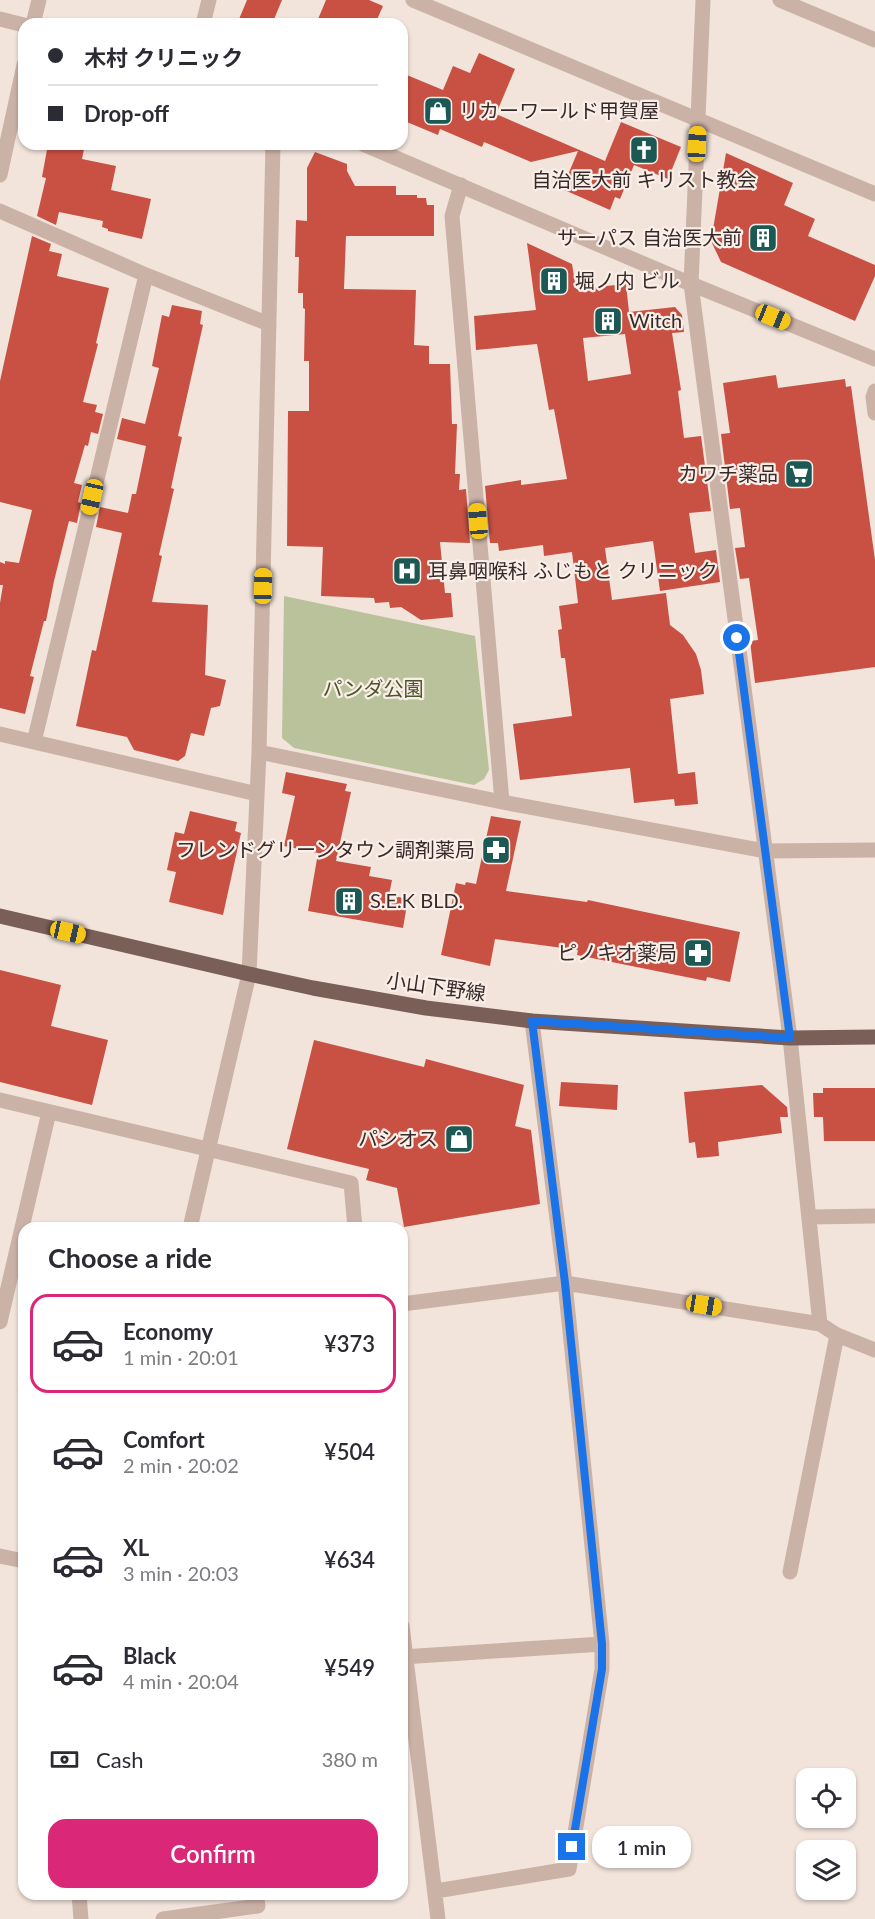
<!DOCTYPE html>
<html lang="en">
<head>
<meta charset="utf-8">
<style>
  body { margin:0; font-family:Lato,"Noto Sans JP",sans-serif; background:#f2f2f3; color:#2b2b33; height:100vh; display:flex; flex-direction:column; font-size:22px; white-space:nowrap }
  * { box-sizing:border-box; margin:0 }
  p { font-size:20px; color:#7c7c81 }
  .icon { flex:none; width:33px; height:33px; fill:none; stroke:currentColor; stroke-width:2; stroke-linecap:round; stroke-linejoin:round }
  .map { position:relative; flex:1; overflow:hidden }
  .drawer { position:absolute; left:18px; top:1222px; width:390px; height:678px; display:flex; flex-direction:column; background:#fff; border-radius:18px; box-shadow:0 2px 4px #0004 }
  .drawer>* { flex:none }
  .guide { position:absolute; left:18px; top:18px; width:390px; height:132px; border-radius:18px; box-shadow:0 2px 4px #0004; display:grid; align-content:center; height:132px; padding:0 30px; background:#fff }
  .fabs { position:absolute; left:796px; top:1768px; display:grid; gap:12px }
  .fabs a { display:grid; place-items:center; width:60px; height:60px; border-radius:12px; background:#fff; box-shadow:0 2px 4px #0004; font-size:30px }
  .end { position:absolute; width:27px; height:27px; margin:-14px; border:8px solid #1a73e8; background:#fff; box-shadow:0 0 0 3px #fff }
  .from { border-radius:50% }
  .bubble { position:absolute; height:42px; border-radius:18px; background:#fff; box-shadow:0 2px 4px #0004; font-size:20px; font-weight:600; line-height:42px; text-align:center }
  .car { position:absolute; width:18px; height:36px; margin:-18px -9px; border-radius:8px; box-shadow:0 0 4px 2px #0007; background:linear-gradient(#f5c518 24%,#345 0 40%,#f5c518 0 76%,#345 0 86%,#f5c518 0) }
  .guide b { display:flex; align-items:center; gap:21px; height:57px; font-size:22px }
  .guide b+b { border-top:2px solid #e1e1e2 }
  .guide i { width:15px; height:15px; background:#2b2b33 }
  ul { padding:0; list-style:none }
  li { display:flex; align-items:center; gap:18px; height:99px; margin:0 12px 9px; padding:0 18px; border:3px solid transparent; border-radius:18px }
  li div { flex:1 }
  li b { display:block; font-size:22px }
  li em { font-style:normal; font-weight:600 }
  li.on { border-color:#db2777 }
  li>.icon { width:54px; height:54px; stroke-width:1.5 }
  h2 { padding:0 30px; font-size:27px; line-height:72px }
  .pay { display:flex; align-items:center; gap:15px; height:66px; padding:0 30px; font-size:22px }
  .pay p { margin-inline-start:auto }
  .button { display:flex; gap:12px; margin-top:auto; padding:12px 30px }
  .button a { flex:1; height:69px; border-radius:18px; background:#db2777; color:#fff; font-size:24px; font-weight:600; line-height:69px; text-align:center }
  .map>svg:first-child { display:block }
</style>
</head>
<body>
<div class="map">
<svg width="875" height="1919" viewBox="0 0 875 1919">
  <rect width="100%" height="100%" fill="#f2e4db"/>
  <!-- green -->
  <path fill="#bac29b" d="M284,596L475,636L489,770L484,779L474,785L294,748L282,738Z"/>
  <!-- building -->
  <path fill="#c85143" fill-rule="evenodd" d="M247,0H282L272,24H237Z
    M326,0H369L383,6L375,24H316Z
    M479,53L515,69L496,114L605,161L621,122L681,147L668,179L634,165L620,199L615,197L610,210L562,189L578,151L531,162L484,142L482,147L440,129L438,135L402,120V73L443,90L453,66L470,73Z
    M48,144H85L82,159L116,166L111,190L151,199L142,239L108,231V229L102,227L103,221L59,212L56,225L37,216L46,178L42,177Z
    M315,152L347,164V171L355,186H396V195H417V198H426L427,205H434V236H346L344,289L416,290L414,345L429,346V364H450L452,424H457L455,474H460L459,490L466,489L470,543L440,542L445,593H451L453,617L421,620L401,607L390,608L389,602L375,603L374,598L321,596L323,547L287,546L288,411H309V361H304L305,309L303,308V293H298L299,257H295L296,220L307,221V168Z
    M726,153L793,183L784,205L815,219L808,236L875,265V276L855,321L721,262L711,241Z
    M32,236L51,244L49,251L62,254L57,276L109,288L96,343L98,344L83,402L97,405L95,412L103,414L98,434L91,432L88,446L85,445L74,483L82,485L78,502L81,503L77,523L69,521L54,581L46,621H44L30,676L34,677L25,714L0,708V603L3,585H0V562L5,564V561L19,563L32,510L0,502V381Z
    M527,243L572,264L576,289L626,284L629,312L675,307L682,315L684,332L672,333L681,390L678,391L684,438L701,436L711,511L689,513L695,553L716,550L720,582L660,591L653,541L605,548L612,600L666,593L670,625L683,635L696,654L701,670L704,694L670,699L678,774L695,772L698,804L675,806L674,799L634,803L630,768L520,780L513,724L572,716L565,658H561L558,630L562,629L559,606L578,603L572,552L544,556L543,545L499,551L498,543H490L485,486L521,480V485L567,479L554,409L549,410L537,344L476,350L474,316L536,310ZM625,334L631,374L588,381L583,338Z
    M172,305L202,311L200,324L203,325L178,436L182,437L171,488L174,489L159,555L162,556L152,602L208,605L205,675L226,680L220,706L211,708L204,736L191,733L185,756L178,761L134,750L127,737L76,726L92,650L96,651L122,533L96,527L100,507L128,513L132,494H136L146,446L117,439L122,418L145,424L159,368L152,366L162,315L169,317Z
    M776,375L778,388L845,379L846,387L851,386L875,560V667L755,683L750,641L758,640L749,578L740,579L735,548L745,547L740,508L730,509L721,434L730,433L723,383Z
    M286,772L347,784L345,791L351,792L336,861L371,867L369,876L392,880L389,895L408,899L403,928L308,911L318,853L284,846L295,796L282,793Z
    M190,811L237,822L235,831L241,833L223,915L169,902L176,872L167,870L175,832L184,834Z
    M491,816L521,821L506,891L587,902L588,900L740,932L730,982L707,977L706,981L577,955L578,950L495,939L490,966L441,955L456,883L465,885L466,882L476,884Z
    M0,970L61,985L51,1026L108,1040L92,1105L0,1082Z
    M314,1040L424,1067L426,1059L524,1085L515,1126L531,1130L540,1204L404,1227L397,1188L366,1180L369,1169L287,1149Z
    M561,1082L618,1085L617,1110L559,1106Z
    M762,1085L787,1107L788,1117H780L782,1133L718,1142L719,1156L697,1158L695,1142L689,1143L684,1092Z
    M823,1088H875V1141H824L823,1117H814L813,1093H823Z"/>
  <g fill="none" stroke-linecap="round" stroke-linejoin="round">
    <!-- minor -->
    <path stroke="#cbb2a7" stroke-width="15" d="M413,0L875,194
      M703,0L691,284L790,1038L820,1324
      M780,0L875,40
      M0,19L24,25
      M33,24L39,0
      M203,24L209,0
      M363,144L691,284L875,359
      M0,175L24,65
      M461,185L452,216L502,802
      M0,211L146,275L269,324
      M875,391L873,397L875,413
      M0,734L257,794
      M34,742L146,275
      M259,752L502,802L765,851L875,850
      M0,1100L351,1183L355,1228
      M810,1217L875,1216
      M190,1228L249,974L259,752L273,144
      M402,1304L565,1283L820,1324L837,1335L875,1350
      M0,1322L49,1112
      M0,1556L24,1561
      M790,1572L837,1335
      M402,1626L438,1919
      M402,1657L602,1644
      M436,1891L569,1869L602,1669V1644L565,1283L532,1021
      M79,1894L81,1919
      M163,1919L258,1906L256,1894"/>
    <!-- major -->
    <path stroke="#795f58" stroke-width="15" d="M0,916L249,974L313,988L426,1008L532,1021L790,1038L875,1037"/>
  </g>
  <g fill="none" stroke-linecap="round" stroke-linejoin="round">
    <!-- route -->
    <path stroke="#1a73e8" stroke-width="8" d="M572,1847L602,1669V1644L565,1283L532,1021L790,1038L737,638"/>
  </g>
  <!-- icons -->
  <defs>
    <g id="shop-square" transform="scale(1.5)"><rect x="-9" y="-9" width="18" height="18" rx="4" fill="#1c5955" stroke="#faefe8"/><path d="M-5-2.5h2.3a2.7 3.5 0 0 1 5.4 0H5L5.5 6h-11ZM-1.5-2.5h3a1.5 2.3 0 0 0-3 0Z" fill="#fff"/></g>
    <g id="church-square" transform="scale(1.5)"><rect x="-9" y="-9" width="18" height="18" rx="4" fill="#1c5955" stroke="#faefe8"/><path d="M-1.2-6h2.4v3.5h3.3v2.4h-3.3V6h-2.4V-.1h-3.3v-2.4h3.3Z" fill="#fff"/></g>
    <g id="building-square" transform="scale(1.5)"><rect x="-9" y="-9" width="18" height="18" rx="4" fill="#1c5955" stroke="#faefe8"/><path d="M-4-6H4V6H1V3H-1V6H-4ZM-2.5-4.3h1.7v1.8h-1.7ZM.8-4.3h1.7v1.8H.8ZM-2.5-1h1.7V.8h-1.7ZM.8-1h1.7V.8H.8Z" fill="#fff"/></g>
    <g id="supermarket-square" transform="scale(1.5)"><rect x="-9" y="-9" width="18" height="18" rx="4" fill="#1c5955" stroke="#faefe8"/><path d="M-6-5.5h2.5l.6 2H6L4.5 2H-2.5L-4.4-4H-6ZM-1.5 3.2a1.3 1.3 0 1 0 .1 0ZM3 3.2a1.3 1.3 0 1 0 .1 0Z" fill="#fff"/></g>
    <g id="hospital-square" transform="scale(1.5)"><rect x="-9" y="-9" width="18" height="18" rx="4" fill="#1c5955" stroke="#faefe8"/><path d="M-5-5h3v3.5h4V-5h3V5h-3V1.5h-4V5h-3Z" fill="#fff"/></g>
    <g id="pharmacy-square" transform="scale(1.5)"><rect x="-9" y="-9" width="18" height="18" rx="4" fill="#1c5955" stroke="#faefe8"/><path d="M-2-6h4v4h4v4h-4v4h-4v-4h-4v-4h4Z" fill="#fff"/></g>
  </defs>
  <g fill-rule="evenodd">
    <use href="#shop-square" x="438" y="111"/>
    <use href="#church-square" x="644" y="150"/>
    <use href="#building-square" x="763" y="238"/>
    <use href="#building-square" x="554" y="281"/>
    <use href="#building-square" x="608" y="321"/>
    <use href="#supermarket-square" x="799" y="474"/>
    <use href="#hospital-square" x="407" y="571"/>
    <use href="#pharmacy-square" x="496" y="850"/>
    <use href="#building-square" x="349" y="901"/>
    <use href="#pharmacy-square" x="698" y="953"/>
    <use href="#shop-square" x="459" y="1139"/>
  </g>
  <g text-anchor="middle" stroke-width="4.5" stroke-linejoin="round" paint-order="stroke">
    <!-- poi labels -->
    <g font-size="20" fill="#372a28" stroke="#faefe8" text-anchor="start">
      <text x="459" y="118">リカーワールド甲賀屋</text>
      <text x="644" y="187" text-anchor="middle">自治医大前 キリスト教会</text>
      <text x="742" y="245" text-anchor="end">サーパス 自治医大前</text>
      <text x="575" y="288">堀ノ内 ビル</text>
      <text x="629" y="328">Witch</text>
      <text x="778" y="481" text-anchor="end">カワチ薬品</text>
      <text x="428" y="578">耳鼻咽喉科 ふじもと クリニック</text>
      <text x="475" y="857" text-anchor="end">フレンドグリーンタウン調剤薬局</text>
      <text x="370" y="908">S.E.K BLD.</text>
      <text x="677" y="960" text-anchor="end">ピノキオ薬局</text>
      <text x="438" y="1146" text-anchor="end">パシオス</text>
    </g>
    <!-- park labels -->
    <g font-size="20" fill="#4c562b" stroke="#faefe8">
      <text x="373" y="696">パンダ公園</text>
    </g>
    <!-- street labels -->
    <g font-size="20" fill="#372a28" stroke="#faefe8">
      <text transform="translate(436 987) rotate(8)" y="7">小山下野線</text>
    </g>
  </g>
</svg>
<div class="fabs">
<a><svg class="icon" aria-label="locate" viewBox="0 0 24 24"><circle cx="12" cy="12" r="6"/><path d="M12 2v4M12 18v4M2 12h4M18 12h4"/></svg></a>
<a><svg class="icon" aria-label="layers" viewBox="0 0 24 24"><path d="M12 4l9 5-9 5-9-5zM3 14l9 5 9-5"/></svg></a>
</div>
<i class="end from" style="left:737px;top:638px"></i>
<i class="end" style="left:572px;top:1847px"></i>
<div class="bubble" style="left:592px;top:1826px;width:99px">1 min</div>
<i class="car" style="left:697px;top:144px;rotate:3deg"></i>
<i class="car" style="left:773px;top:317px;rotate:112deg"></i>
<i class="car" style="left:92px;top:497px;rotate:193deg"></i>
<i class="car" style="left:478px;top:521px;rotate:355deg"></i>
<i class="car" style="left:263px;top:586px;rotate:1deg"></i>
<i class="car" style="left:68px;top:932px;rotate:103deg"></i>
<i class="car" style="left:704px;top:1305px;rotate:99deg"></i>
<div class="guide">
<b><i class="from"></i>木村 クリニック</b>
<b><i></i>Drop-off</b>
</div>
<section class="drawer">
<h2>Choose a ride</h2>
<ul>
<li class="on"><svg class="icon" aria-label="car" viewBox="0 0 24 24"><path d="M5 17H2v-5l4-1 3-4h7l3 4 3 1v5h-3M9 17h6M6 11h13"/><circle cx="7" cy="17" r="2"/><circle cx="17" cy="17" r="2"/></svg><div><b>Economy</b><p>1 min · 20:01</p></div><em>¥373</em></li>
<li><svg class="icon" aria-label="car" viewBox="0 0 24 24"><path d="M5 17H2v-5l4-1 3-4h7l3 4 3 1v5h-3M9 17h6M6 11h13"/><circle cx="7" cy="17" r="2"/><circle cx="17" cy="17" r="2"/></svg><div><b>Comfort</b><p>2 min · 20:02</p></div><em>¥504</em></li>
<li><svg class="icon" aria-label="car" viewBox="0 0 24 24"><path d="M5 17H2v-5l4-1 3-4h7l3 4 3 1v5h-3M9 17h6M6 11h13"/><circle cx="7" cy="17" r="2"/><circle cx="17" cy="17" r="2"/></svg><div><b>XL</b><p>3 min · 20:03</p></div><em>¥634</em></li>
<li><svg class="icon" aria-label="car" viewBox="0 0 24 24"><path d="M5 17H2v-5l4-1 3-4h7l3 4 3 1v5h-3M9 17h6M6 11h13"/><circle cx="7" cy="17" r="2"/><circle cx="17" cy="17" r="2"/></svg><div><b>Black</b><p>4 min · 20:04</p></div><em>¥549</em></li>
</ul>
<div class="pay"><svg class="icon" aria-label="cash" viewBox="0 0 24 24"><path d="M3 7h18v10H3z"/><circle cx="12" cy="12" r="2"/></svg>Cash<p>380 m</p></div>
<div class="button"><a>Confirm</a></div>
</section>
</div>
</body>
</html>
